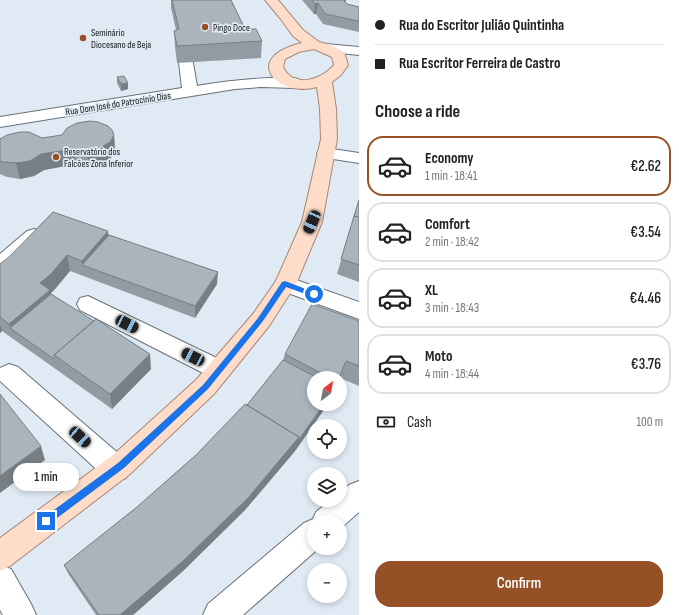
<!DOCTYPE html>
<html lang="en">
<head>
<meta charset="utf-8">
<style>
  body { margin:0; font-family:"Sofia Sans Condensed",sans-serif; background:#f2f2f2; color:#222; height:100vh; display:flex; flex-direction:column; font-size:15px; white-space:nowrap }
  * { box-sizing:border-box; margin:0 }
  p { font-size:13px; color:#767676 }
  .icon { flex:none; width:22px; height:22px; fill:none; stroke:currentColor; stroke-width:2; stroke-linecap:round; stroke-linejoin:round }
  .map { position:relative; flex:1; overflow:hidden }
  .side { display:flex; flex-direction:column; background:#fff; width:320px }
  .side>* { flex:none }
  .banner { display:grid; align-content:center; height:88px; padding:0 16px; background:#fff }
  .needle { width:26px; rotate:31deg }
  .fabs { position:absolute; left:307px; top:371px; display:grid; gap:8px }
  .fabs a { display:grid; place-items:center; width:40px; height:40px; border-radius:50%; background:#fff; box-shadow:0 2px 6px #0003; font-size:20px }
  .end { position:absolute; width:18px; height:18px; margin:-9px; border:5px solid #1a73e8; background:#fff; box-shadow:0 0 0 2px #fff }
  .from { border-radius:50% }
  .bubble { position:absolute; height:28px; border-radius:14px; background:#fff; box-shadow:0 2px 6px #0003; font-size:13px; font-weight:600; line-height:28px; text-align:center }
  .car { position:absolute; width:12px; height:24px; margin:-12px -6px; border-radius:5px; box-shadow:0 0 3px 1px #0007; background:linear-gradient(#222 24%,#8ab4d8 0 40%,#222 0 76%,#8ab4d8 0 86%,#222 0) }
  .banner b { display:flex; align-items:center; gap:14px; height:38px; font-size:15px }
  .banner b+b { border-top:1px solid #e0e0e0 }
  .banner i { width:10px; height:10px; background:#222 }
  ul { padding:0; list-style:none }
  li { display:flex; align-items:center; gap:12px; height:60px; margin:0 8px 6px; padding:0 8px; border:2px solid #e0e0e0; border-radius:16px }
  li div { flex:1 }
  li b { display:block; font-size:15px }
  li em { font-style:normal; font-weight:600 }
  li.current { border-color:#955125 }
  li>.icon { width:36px; height:36px; stroke-width:1.5 }
  h2 { padding:0 16px; font-size:18px; line-height:48px }
  .pay { display:flex; align-items:center; gap:10px; height:44px; padding:0 16px; font-size:15px }
  .pay p { margin-inline-start:auto }
  .cta { display:flex; gap:8px; margin-top:auto; padding:8px 16px }
  .cta a { flex:1; height:46px; border-radius:16px; background:#955125; color:#fff; font-size:16px; font-weight:600; line-height:46px; text-align:center }
  main { display:flex; flex:1; min-height:0 }
  .map>svg:first-child { display:block }
</style>
</head>
<body>
<main>
<div class="map">
<svg width="359" height="615" viewBox="0 0 359 615">
  <rect width="100%" height="100%" fill="#e0eaf4"/>
  <g fill="none" stroke-linecap="round" stroke-linejoin="round">
    <!-- minor casing -->
    <g stroke="#677078" stroke-width="2">
      <path id="minor" d="M326,44L359,47V55L321,51L319,48L321,45Z
        M186,59L191,60L193,63L197,86C231,80 261,77 295,78L300,80L303,83L300,86L295,88L261,87L235,89L0,127V117L182,88L179,63L181,60Z
        M326,148L359,153V163L320,157L317,153L320,149Z
        M34,229L41,231L44,236L41,241L7,270L0,272V254L27,231Z
        M285,276L359,302V319L277,289L274,284L277,279Z
        M88,296L227,363L231,370L227,377L219,380L211,377L80,310L77,304L80,298Z
        M9,364L18,367L126,460L129,469L126,478L116,481L106,478L0,381V368Z
        M359,481V512L340,529V522H314V548H319L243,615H203L208,604L304,523L313,519L316,512L331,500H340V492L349,485Z
        M0,565L11,569L31,604L36,615H3L0,610Z"/>
    </g>
    <!-- major casing -->
    <g stroke="#aa8774" stroke-width="2">
      <path id="major" d="M265,0H278L303,30L319,42L331,45L344,52L348,65L341,75L332,82L336,109L337,139L322,222L296,284L269,326L214,394L130,474L10,566L0,571V538L112,456L196,380L253,314L276,281L302,222L321,139L320,109L317,87C276,98 241,57 302,43L293,36L280,18ZM314,49L332,57L334,65C321,80 294,89 283,67L285,59L299,52Z"/>
    </g>
    <!-- minor -->
    <use href="#minor" fill="#fff" fill-rule="evenodd"/>
    <!-- major -->
    <use href="#major" fill="#fddcc9" fill-rule="evenodd"/>
  </g>
  <!-- wall -->
  <path fill="#929ba3" d="M171,0H231L245,29L262,41L261,58L177,63L175,47L174,31L176,30L171,8Z
    M302,0H346V3L347,4L359,7V32L323,24L316,14H314Z
    M117,77L128,89L121,91L117,83Z
    M114,135L115,150L111,158L102,163L89,166L76,164L44,170L34,176L20,179L7,177L0,174V139Z
    M359,200V282L337,274Z
    M109,235L217,284L195,318L70,271L55,289L51,293V294L151,369L112,409L2,331L0,333V264Z
    M359,321V386L340,378H314V404H328L295,451L245,510L183,571L133,615H96L69,575L64,565L137,507L196,455L247,405L283,360L285,354Z"/>
  <!-- shaded-wall -->
  <path fill="#777e84" d="M318,3L316,14H314L315,4Z
    M128,83V89L121,91V84Z
    M114,135L115,150L111,158L102,163L89,166L87,150Z
    M74,149L76,164L44,170L34,176L20,179L16,163L41,154Z
    M108,231L110,246L82,265V261Z
    M67,255L70,271L55,289L51,293L54,306L10,328L9,324L40,283Z
    M218,272L217,284L195,318V306Z
    M0,324L2,331L0,333Z
    M150,354L151,369L112,409L110,394Z
    M324,404H328L295,451L245,510L183,571L133,615H120Z
    M41,446L45,460L0,493V476Z"/>
  <!-- building -->
  <path fill="#aab4bd" stroke="#777e84" d="M172,0H231L245,29H256L262,41L177,46L174,31L179,29Z
    M312,0H346H343L347,4L359,7V21L325,14L318,3L315,4Z
    M124,76L128,83L121,84L117,77Z
    M90,121L98,122L108,126L112,130L114,135L110,142L100,148L87,150L74,149L41,154L30,161L16,163L3,162L0,161V139L7,135L20,132H29L42,138L62,135L67,128L77,123Z
    M359,200V217L354,216Z
    M53,212L108,231L82,261L67,255L51,274L40,283L50,290L9,324L0,317V264L9,257Z
    M354,216L359,217V265L341,259Z
    M109,235L218,272L195,306L82,265Z
    M51,294L94,321L54,355V359L10,328Z
    M312,304L359,321V366L346,361L339,378H330L285,354Z
    M96,319L150,354L110,394L54,355Z
    M283,360L318,378H314V404H324L298,441L299,437L247,405Z
    M0,394L41,446L0,476Z
    M245,404L299,437L248,498L183,561L120,615H99L64,565L137,507L196,455Z"/>
  <!-- route -->
  <path fill="#1a73e8" d="M285,281L316,293L317,294L314,297L286,287L263,321L208,389L124,468L49,524L46,525L43,524L42,521L43,518L118,463L203,385L258,318L282,282Z"/>
  <!-- markers -->
  <g fill="#955125" stroke="#e0eaf4" stroke-width="1.5">
    <circle cx="205" cy="27" r="4"/>
    <circle cx="83" cy="38" r="4"/>
    <circle cx="56" cy="157" r="4"/>
  </g>
  <g text-anchor="middle" stroke-width="3.5" stroke-linejoin="round" paint-order="stroke">
    <!-- far-poi labels -->
    <g font-size="10" fill="#13171a" stroke="#e0eaf4" text-anchor="start">
      <text x="213" y="31">Pingo Doce</text>
      <text x="91" y="36">Seminário<tspan x="91" dy="12">Diocesano de Beja</tspan></text>
      <text x="64" y="155">Reservatório dos<tspan x="64" dy="12">Falcões Zona Inferior</tspan></text>
    </g>
    <!-- far-street labels -->
    <g font-size="10" fill="#13171a" stroke="#e0eaf4">
      <text transform="translate(118 103) rotate(-9)" y="4">Rua Dom José do Patrocínio Dias</text>
    </g>
  </g>
</svg>
<div class="fabs">
<a><svg class="needle" viewBox="-14 -14 28 28"><path d="M0-13l5 13h-10z" fill="#e53935"/><path d="M0 13l5-13h-10z" fill="#767676"/></svg></a>
<a><svg class="icon" aria-label="locate" viewBox="0 0 24 24"><circle cx="12" cy="12" r="6"/><path d="M12 2v4M12 18v4M2 12h4M18 12h4"/></svg></a>
<a><svg class="icon" aria-label="layers" viewBox="0 0 24 24"><path d="M12 4l9 5-9 5-9-5zM3 14l9 5 9-5"/></svg></a>
<a>+</a>
<a>−</a>
</div>
<i class="end from" style="left:314px;top:294px"></i>
<i class="end" style="left:46px;top:521px"></i>
<div class="bubble" style="left:13px;top:463px;width:66px">1 min</div>
<i class="car" style="left:312px;top:222px;rotate:204deg"></i>
<i class="car" style="left:127px;top:324px;rotate:117deg"></i>
<i class="car" style="left:193px;top:357px;rotate:297deg"></i>
<i class="car" style="left:80px;top:437px;rotate:132deg"></i>
</div>
<section class="side">
<div class="banner">
<b><i class="from"></i>Rua do Escritor Julião Quintinha</b>
<b><i></i>Rua Escritor Ferreira de Castro</b>
</div>
<h2>Choose a ride</h2>
<ul>
<li class="current"><svg class="icon" aria-label="car" viewBox="0 0 24 24"><path d="M5 17H2v-5l4-1 3-4h7l3 4 3 1v5h-3M9 17h6M6 11h13"/><circle cx="7" cy="17" r="2"/><circle cx="17" cy="17" r="2"/></svg><div><b>Economy</b><p>1 min · 18:41</p></div><em>€2.62</em></li>
<li><svg class="icon" aria-label="car" viewBox="0 0 24 24"><path d="M5 17H2v-5l4-1 3-4h7l3 4 3 1v5h-3M9 17h6M6 11h13"/><circle cx="7" cy="17" r="2"/><circle cx="17" cy="17" r="2"/></svg><div><b>Comfort</b><p>2 min · 18:42</p></div><em>€3.54</em></li>
<li><svg class="icon" aria-label="car" viewBox="0 0 24 24"><path d="M5 17H2v-5l4-1 3-4h7l3 4 3 1v5h-3M9 17h6M6 11h13"/><circle cx="7" cy="17" r="2"/><circle cx="17" cy="17" r="2"/></svg><div><b>XL</b><p>3 min · 18:43</p></div><em>€4.46</em></li>
<li><svg class="icon" aria-label="car" viewBox="0 0 24 24"><path d="M5 17H2v-5l4-1 3-4h7l3 4 3 1v5h-3M9 17h6M6 11h13"/><circle cx="7" cy="17" r="2"/><circle cx="17" cy="17" r="2"/></svg><div><b>Moto</b><p>4 min · 18:44</p></div><em>€3.76</em></li>
</ul>
<div class="pay"><svg class="icon" aria-label="cash" viewBox="0 0 24 24"><path d="M3 7h18v10H3z"/><circle cx="12" cy="12" r="2"/></svg>Cash<p>100 m</p></div>
<div class="cta"><a>Confirm</a></div>
</section>
</main>
</body>
</html>
